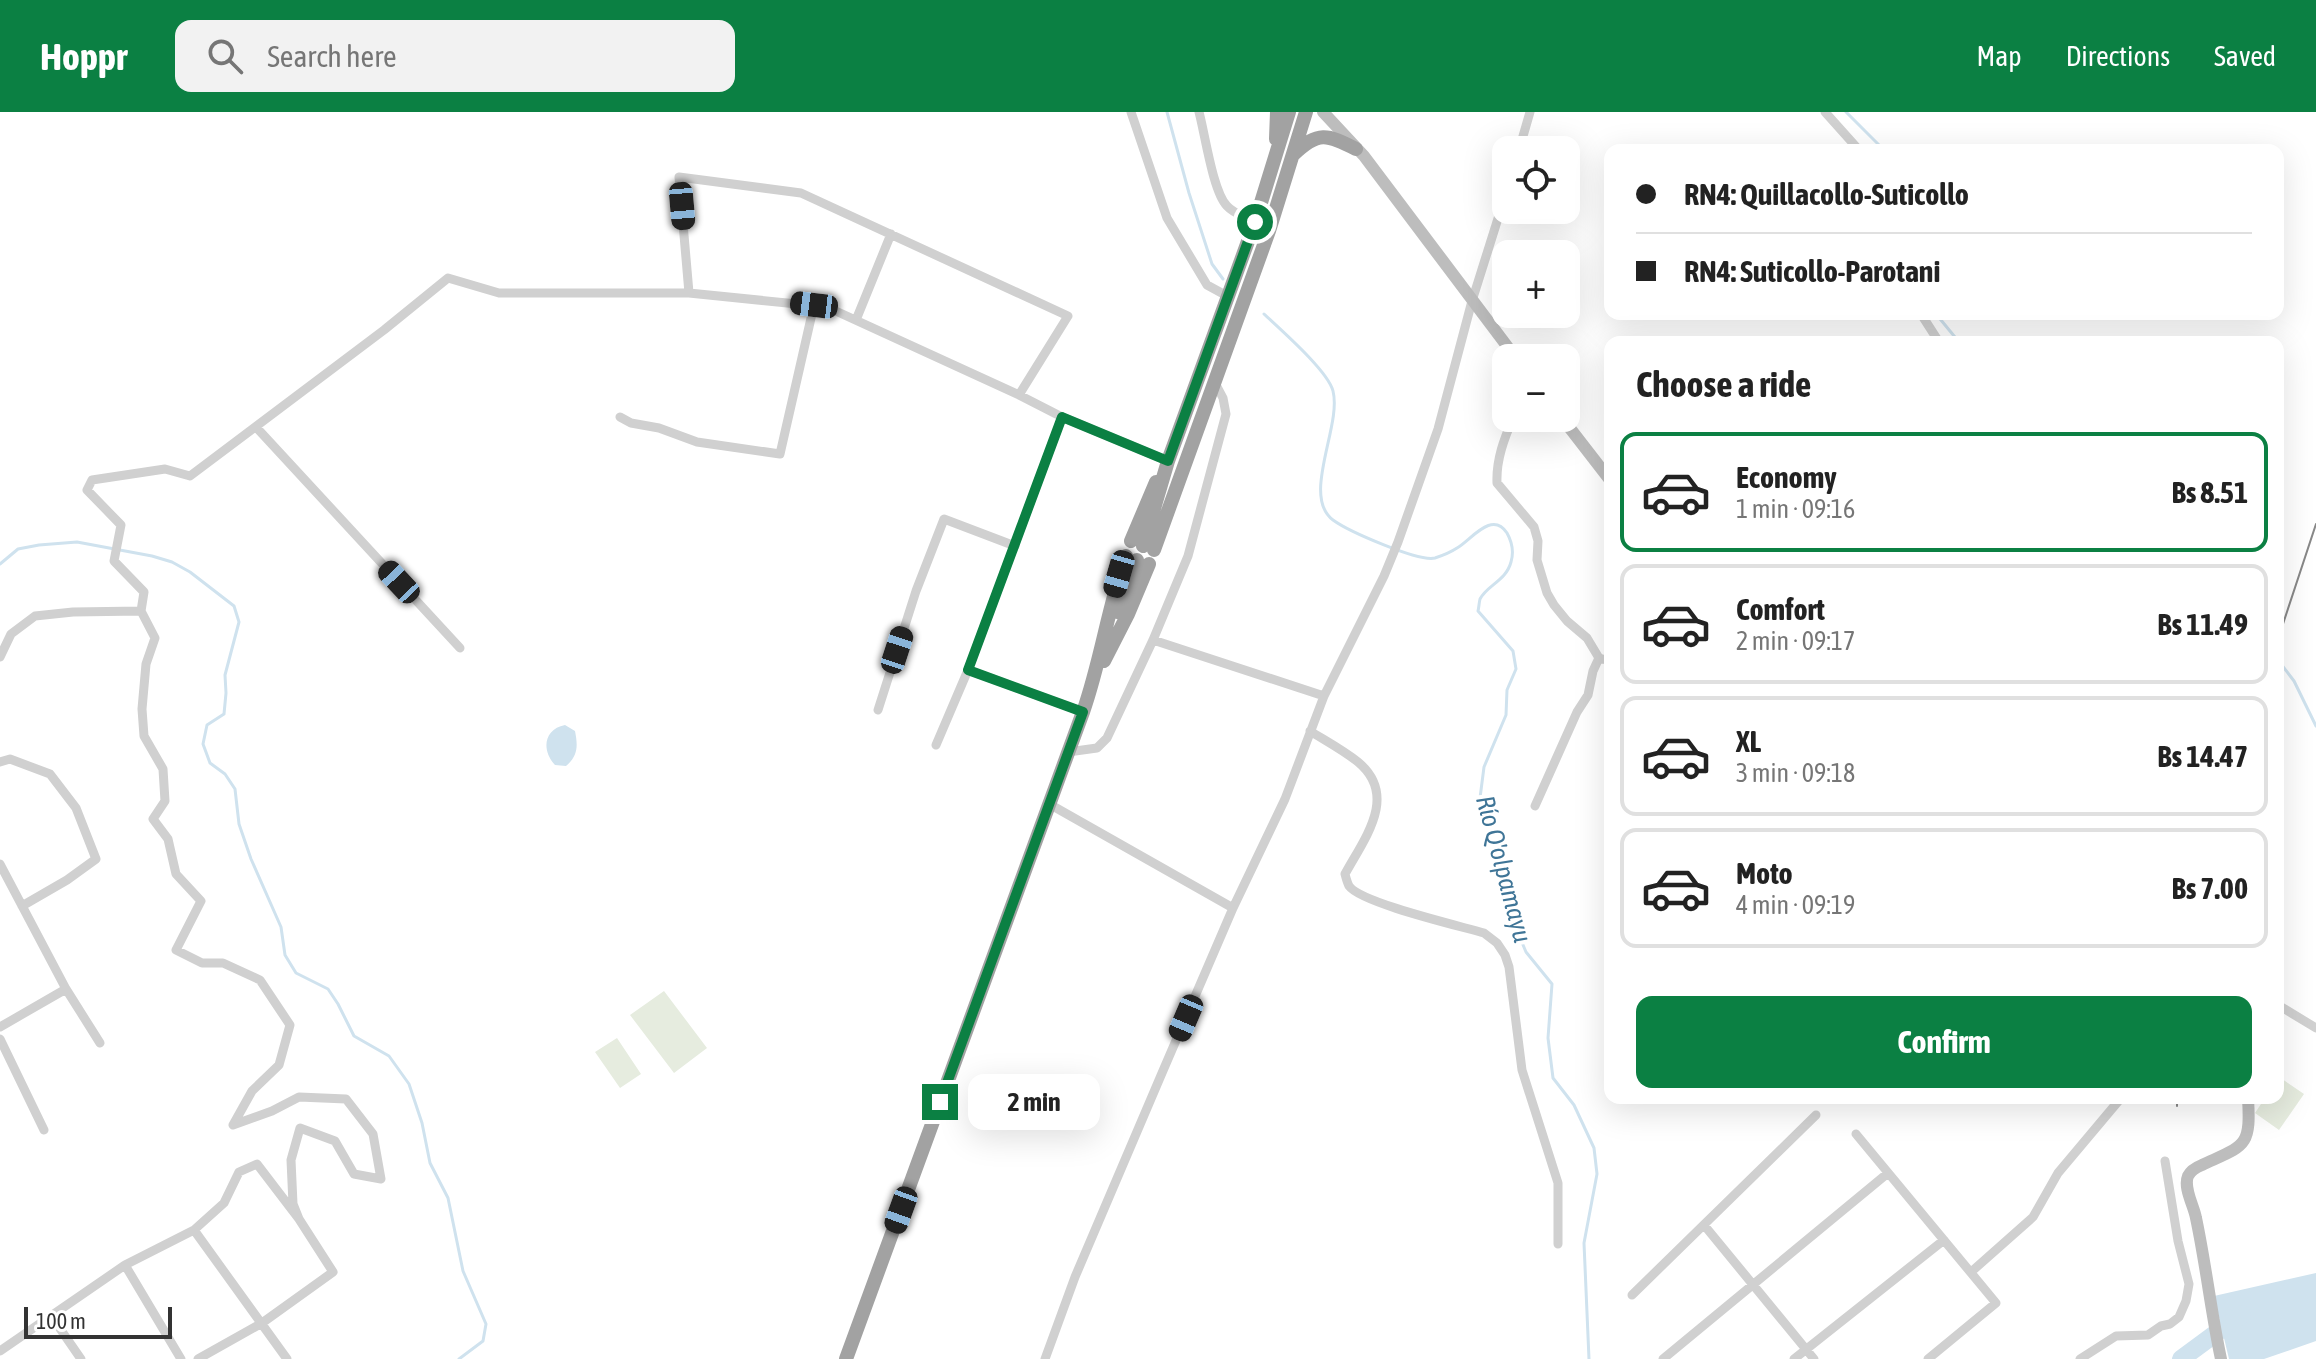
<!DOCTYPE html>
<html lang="en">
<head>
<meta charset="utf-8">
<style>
  body { margin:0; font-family:"Asap Condensed",sans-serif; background:#f2f2f2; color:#222; height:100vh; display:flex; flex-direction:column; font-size:30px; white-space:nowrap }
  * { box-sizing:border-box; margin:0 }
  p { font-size:26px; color:#767676 }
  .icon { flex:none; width:44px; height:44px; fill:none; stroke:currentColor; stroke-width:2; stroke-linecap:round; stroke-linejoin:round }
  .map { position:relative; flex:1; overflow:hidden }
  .details { position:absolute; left:1604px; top:224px; width:680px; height:768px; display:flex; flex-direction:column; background:#fff; border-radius:16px; box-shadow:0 8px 32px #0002 }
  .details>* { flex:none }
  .guide { position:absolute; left:1604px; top:32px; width:680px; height:176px; border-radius:16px; box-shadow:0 8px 32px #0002; display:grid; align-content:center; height:176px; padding:0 32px; background:#fff }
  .tools { position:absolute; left:1492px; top:24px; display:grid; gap:16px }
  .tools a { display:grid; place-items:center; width:88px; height:88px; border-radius:16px; background:#fff; box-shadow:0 8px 32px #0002; font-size:40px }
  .scale { position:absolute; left:24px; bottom:20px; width:148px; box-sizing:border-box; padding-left:8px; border:4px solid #333; border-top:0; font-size:22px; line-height:28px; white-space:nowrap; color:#333; -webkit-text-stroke:6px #fff; paint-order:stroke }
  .end { position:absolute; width:36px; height:36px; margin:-18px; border:10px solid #0b8043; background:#fff; box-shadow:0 0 0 4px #fff }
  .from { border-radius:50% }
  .bubble { position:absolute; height:56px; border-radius:16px; background:#fff; box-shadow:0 8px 32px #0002; font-size:26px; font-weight:700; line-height:56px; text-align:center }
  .car { position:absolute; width:24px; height:48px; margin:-24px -12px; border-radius:10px; box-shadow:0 0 6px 2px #0007; background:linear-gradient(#222 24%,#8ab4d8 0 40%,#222 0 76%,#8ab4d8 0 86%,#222 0) }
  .guide b { display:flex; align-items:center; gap:28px; height:76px; font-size:30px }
  .guide b+b { border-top:2px solid #e0e0e0 }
  .guide i { width:20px; height:20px; background:#222 }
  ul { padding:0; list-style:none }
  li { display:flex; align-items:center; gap:24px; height:120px; margin:0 16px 12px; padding:0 16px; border:4px solid #e0e0e0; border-radius:16px }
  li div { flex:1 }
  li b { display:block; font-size:30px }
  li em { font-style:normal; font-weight:700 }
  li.active { border-color:#0b8043 }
  li>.icon { width:72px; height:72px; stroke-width:1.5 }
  h2 { padding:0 32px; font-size:36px; line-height:96px }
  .action { display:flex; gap:16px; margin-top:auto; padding:16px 32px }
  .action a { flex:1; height:92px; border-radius:16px; background:#0b8043; color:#fff; font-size:32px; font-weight:700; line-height:92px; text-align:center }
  header { display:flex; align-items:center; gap:48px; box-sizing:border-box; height:112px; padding:0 40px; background:#0b8043; color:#fff }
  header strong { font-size:38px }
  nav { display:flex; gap:44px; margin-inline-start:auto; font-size:28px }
  .search { width:560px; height:72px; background:#f2f2f2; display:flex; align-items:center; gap:20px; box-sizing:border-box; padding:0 28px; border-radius:16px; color:#767676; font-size:30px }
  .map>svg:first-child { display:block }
</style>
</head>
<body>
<header>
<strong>Hoppr</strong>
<div class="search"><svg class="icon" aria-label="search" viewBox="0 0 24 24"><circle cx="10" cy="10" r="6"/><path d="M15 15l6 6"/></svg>Search here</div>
<nav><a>Map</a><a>Directions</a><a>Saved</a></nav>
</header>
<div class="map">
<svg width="2316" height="1247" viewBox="0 0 2316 1247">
  <rect width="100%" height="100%" fill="#fff"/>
  <!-- green -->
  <path fill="#e6ecdf" d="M664,879L707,936L674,961L630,903Z
    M617,926L641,962L620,976L595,940Z
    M2279,965L2304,982L2279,1018L2255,1001L2265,986H2278Z"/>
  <!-- water -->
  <path fill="#cfe2ee" d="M565,613L575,619C578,634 578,644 566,654L555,653C541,638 544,617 565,613Z
    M2316,1161V1229L2264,1247H2229L2214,1184Z"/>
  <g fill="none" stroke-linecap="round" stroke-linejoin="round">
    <!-- stream -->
    <path stroke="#cfe2ee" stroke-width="3" d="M1167,0L1189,81L1212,152L1223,167
      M1846,0L1884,38
      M1264,202C1281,218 1328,259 1333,279C1342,314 1301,384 1333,408C1348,419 1418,450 1435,446C1441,444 1451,440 1457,436C1471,428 1492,398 1507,421C1512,430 1514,440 1511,450C1506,469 1487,473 1480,487C1479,491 1479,495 1478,499L1513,539L1516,557L1507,578L1506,603L1484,655L1480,686L1492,728L1513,779L1518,821L1526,840L1552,872L1548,926L1553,966L1574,993L1594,1036L1597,1062L1584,1131L1589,1247
      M1936,202L1959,230
      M0,452L18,437L39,433L77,430L152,444L172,450L190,460L234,494L239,510L225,563L226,581L224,602L207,613L203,632L210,651L225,662L235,677L239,712L251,747L281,815L285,843L296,861L328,877L338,892L354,924L389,944L409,972L422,1011L430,1051L448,1086L463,1159L486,1212L483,1229L459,1247
      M2278,548L2294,569L2316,614"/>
    <!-- river -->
    <path stroke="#cfe2ee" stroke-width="18" d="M2181,1247L2242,1202"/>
    <!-- minor -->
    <path stroke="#d0d0d0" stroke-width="9" d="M1131,0L1167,106L1207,173L1229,185
      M1199,0C1205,22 1213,80 1227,94C1234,102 1246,105 1255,110
      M1825,0L1859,38
      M1519,38L1530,0
      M689,181L679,65L801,81L1068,204L1019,283
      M1921,202L1939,230
      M856,208L891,122
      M620,305L631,311L659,316L697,330L780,342L814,193
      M1513,306C1504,327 1496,348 1497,371L1534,415L1538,429L1537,448L1547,481L1554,493L1567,509L1587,526L1599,546L1610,549
      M256,315L460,536
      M141,499L155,526L146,552L142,597L144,624L163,657L165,689L153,707L168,727L176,762L201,789L176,838L202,851H223L260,868L290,913L279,953L252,979L233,1013L272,999L299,985L346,987L373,1022L381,1067L354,1062L335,1029L300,1016L291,1048L293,1092L299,1107
      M1153,528L1324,584
      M0,545L11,522L35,504L73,500L141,499L144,480L114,449L121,413L87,378L92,368L165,357L190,364L384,218L448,166L499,181H689L827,195L1019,283L1062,305L1168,349
      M968,558L1083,600
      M878,598L916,479L944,407L1015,434
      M1310,619C1326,629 1343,638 1358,650C1399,684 1364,727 1345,762C1346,766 1347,770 1349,774C1361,791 1460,814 1484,821L1497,831L1505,843L1509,855L1522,958L1558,1071V1132
      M936,633L968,558L1062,305
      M1068,640L1097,636L1107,626L1153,528L1188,444L1226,302L1223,286L1214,269
      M0,650L10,647L50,662L76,696L96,747L67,768L22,794
      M1051,693L1233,796
      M1535,694L1577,600L1588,583L1593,559L1599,546
      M0,752L66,877L100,931
      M2278,893L2316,916
      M0,915L66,877
      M0,927L44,1018
      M1856,1022L1996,1191L1928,1247
      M1704,1113L1814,1247
      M194,1118L287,1247
      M125,1153L181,1247
      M1971,1160L2033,1105L2058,1061L2121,986
      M1632,1183L1816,1003
      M52,1205L81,1247
      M0,1239L125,1153L194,1118L224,1091L239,1060L257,1052L299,1107L333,1160L262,1211L198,1247
      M1045,1247L1075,1165L1162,961L1233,796L1285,687L1324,584L1384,464L1398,430L1438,317L1472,189L1506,81
      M1663,1247L1888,1061
      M1794,1247L1944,1128
      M2080,1247L2116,1224L2148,1223L2161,1214L2170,1212L2179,1205L2186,1189L2189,1172L2178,1129L2165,1049"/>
    <!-- secondary -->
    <path stroke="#bdbdbd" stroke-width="12" d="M1323,0L1364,44L1516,246
      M1562,306L1610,368
      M2221,1247C2211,1200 2206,1153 2196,1106C2194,1094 2183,1076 2188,1064C2191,1058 2197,1055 2202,1053C2245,1033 2251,1036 2248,986"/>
    <!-- trunk -->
    <path stroke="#a2a2a2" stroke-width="14" d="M1276,27L1277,0
      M1294,42C1318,19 1327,22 1356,37
      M1131,429L1156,370
      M1143,434L1168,349L1255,110L1289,0
      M1154,438L1269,119L1306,0
      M1117,500L1137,448
      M1104,549L1128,502L1149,452
      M846,1247L1083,600C1101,549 1108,495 1126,444"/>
    <!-- tram -->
    <path stroke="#888" stroke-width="2" d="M2278,527L2316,412
      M2177,994V986"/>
  </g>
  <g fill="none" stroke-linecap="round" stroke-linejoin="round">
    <!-- route -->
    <path stroke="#0b8043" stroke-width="10" d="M940,990L1083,600L968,558L1062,305L1168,349L1255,110"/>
  </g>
  <g text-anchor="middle" stroke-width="8" stroke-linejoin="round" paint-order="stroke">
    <!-- water labels -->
    <g font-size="26" font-style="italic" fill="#3f7597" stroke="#fff">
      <text transform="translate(1504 757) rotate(75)" y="9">Río Q'olpamayu</text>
    </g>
  </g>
</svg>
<div class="tools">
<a><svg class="icon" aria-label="locate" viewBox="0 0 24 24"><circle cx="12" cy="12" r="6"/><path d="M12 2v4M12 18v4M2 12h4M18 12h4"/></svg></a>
<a>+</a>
<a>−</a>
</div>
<div class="scale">100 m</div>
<i class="end from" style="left:1255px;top:110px"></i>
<i class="end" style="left:940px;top:990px"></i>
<div class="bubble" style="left:968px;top:962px;width:132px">2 min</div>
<i class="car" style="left:682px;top:94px;rotate:175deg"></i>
<i class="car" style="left:814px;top:193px;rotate:277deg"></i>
<i class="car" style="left:1119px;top:462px;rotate:196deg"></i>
<i class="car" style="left:399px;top:470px;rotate:317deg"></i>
<i class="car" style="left:897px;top:538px;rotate:18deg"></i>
<i class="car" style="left:1186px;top:906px;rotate:203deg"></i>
<i class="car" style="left:901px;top:1098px;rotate:200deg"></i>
<div class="guide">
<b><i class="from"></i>RN4: Quillacollo-Suticollo</b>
<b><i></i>RN4: Suticollo-Parotani</b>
</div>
<section class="details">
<h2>Choose a ride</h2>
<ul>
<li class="active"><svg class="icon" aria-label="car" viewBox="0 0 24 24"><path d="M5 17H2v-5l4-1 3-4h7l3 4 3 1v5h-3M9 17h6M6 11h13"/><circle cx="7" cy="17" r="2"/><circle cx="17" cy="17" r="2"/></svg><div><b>Economy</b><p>1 min · 09:16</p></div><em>Bs 8.51</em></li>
<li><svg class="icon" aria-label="car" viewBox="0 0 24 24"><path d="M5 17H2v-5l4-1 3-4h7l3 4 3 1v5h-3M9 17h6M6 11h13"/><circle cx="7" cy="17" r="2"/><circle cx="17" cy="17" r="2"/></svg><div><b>Comfort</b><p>2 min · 09:17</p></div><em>Bs 11.49</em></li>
<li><svg class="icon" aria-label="car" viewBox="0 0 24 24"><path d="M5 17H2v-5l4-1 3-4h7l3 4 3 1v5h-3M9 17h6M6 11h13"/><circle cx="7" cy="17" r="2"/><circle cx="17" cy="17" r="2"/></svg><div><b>XL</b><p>3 min · 09:18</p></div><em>Bs 14.47</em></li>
<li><svg class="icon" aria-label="car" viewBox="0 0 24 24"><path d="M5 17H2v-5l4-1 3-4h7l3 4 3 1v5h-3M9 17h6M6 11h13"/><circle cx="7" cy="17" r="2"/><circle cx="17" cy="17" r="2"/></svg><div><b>Moto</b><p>4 min · 09:19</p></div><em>Bs 7.00</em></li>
</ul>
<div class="action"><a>Confirm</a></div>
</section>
</div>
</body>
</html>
